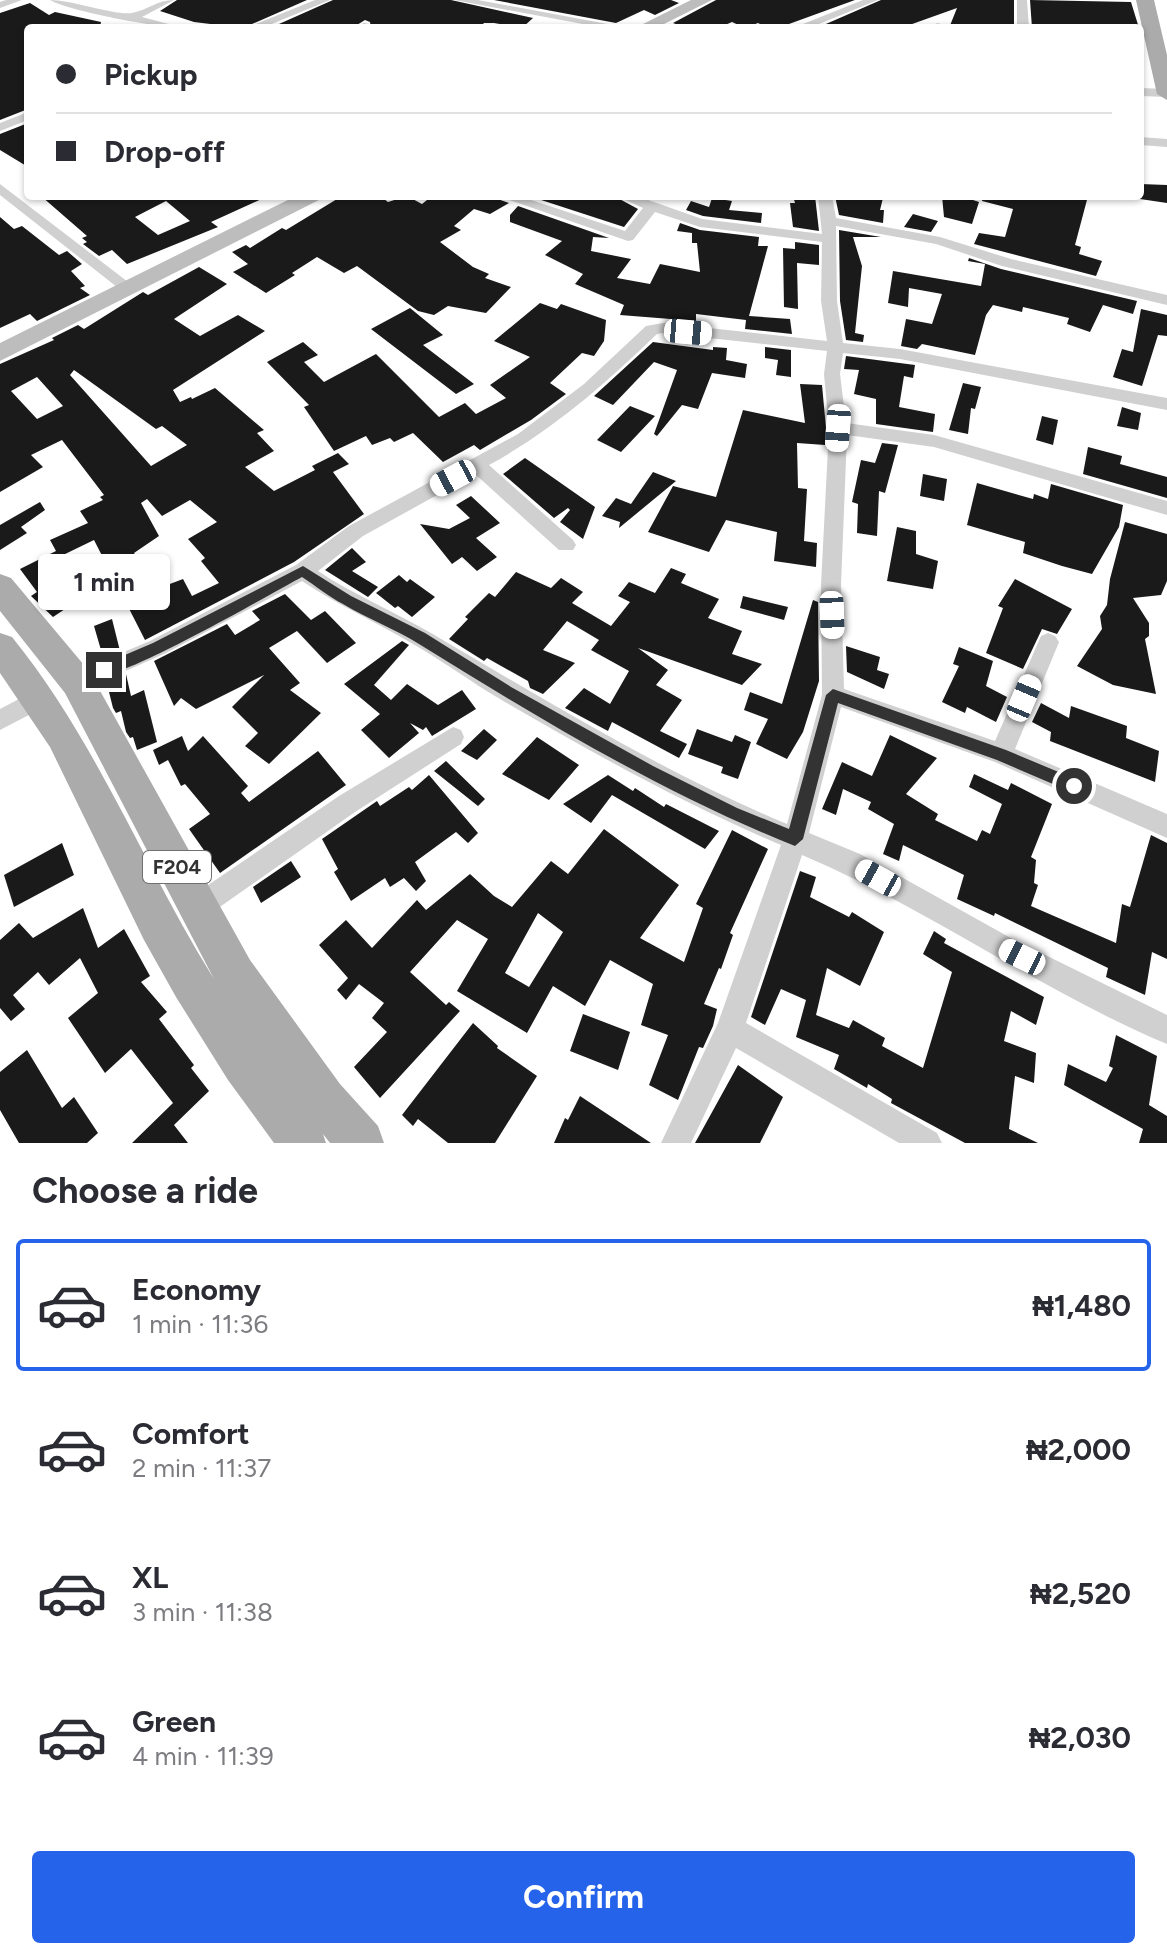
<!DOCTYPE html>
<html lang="en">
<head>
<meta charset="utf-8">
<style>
  body { margin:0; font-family:Figtree,sans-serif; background:#f2f2f3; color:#2b2b33; height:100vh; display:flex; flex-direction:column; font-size:30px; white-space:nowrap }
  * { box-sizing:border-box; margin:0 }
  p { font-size:26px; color:#7c7c81 }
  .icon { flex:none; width:44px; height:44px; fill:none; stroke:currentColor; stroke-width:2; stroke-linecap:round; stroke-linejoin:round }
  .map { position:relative; height:1143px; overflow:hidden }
  .sheet { display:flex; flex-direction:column; background:#fff; flex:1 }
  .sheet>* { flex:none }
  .top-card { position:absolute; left:24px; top:24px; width:1120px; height:176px; border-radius:8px; box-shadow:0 2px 6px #0004; display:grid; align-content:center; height:176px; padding:0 32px; background:#fff }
  .end { position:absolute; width:36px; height:36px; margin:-18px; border:10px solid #333; background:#fff; box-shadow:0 0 0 4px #fff }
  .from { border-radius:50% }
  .bubble { position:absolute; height:56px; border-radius:8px; background:#fff; box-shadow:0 2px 6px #0004; font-size:26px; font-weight:700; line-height:56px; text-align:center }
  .car { position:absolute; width:24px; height:48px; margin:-24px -12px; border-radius:10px; box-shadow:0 0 6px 2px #0007; background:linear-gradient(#fff 24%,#345 0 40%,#fff 0 76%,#345 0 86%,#fff 0) }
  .top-card b { display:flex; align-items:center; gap:28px; height:76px; font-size:30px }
  .top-card b+b { border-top:2px solid #e1e1e2 }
  .top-card i { width:20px; height:20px; background:#2b2b33 }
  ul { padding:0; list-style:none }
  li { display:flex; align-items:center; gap:24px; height:132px; margin:0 16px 12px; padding:0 16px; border:4px solid transparent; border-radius:8px }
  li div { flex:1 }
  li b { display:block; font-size:30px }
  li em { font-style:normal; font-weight:700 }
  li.active { border-color:#2563eb }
  li>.icon { width:72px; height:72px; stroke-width:1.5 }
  h2 { padding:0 32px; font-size:36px; line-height:96px }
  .action { display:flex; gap:16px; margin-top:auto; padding:16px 32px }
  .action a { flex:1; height:92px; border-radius:8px; background:#2563eb; color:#fff; font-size:32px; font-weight:700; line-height:92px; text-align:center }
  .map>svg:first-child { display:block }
</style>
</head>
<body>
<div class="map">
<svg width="1167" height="1143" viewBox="0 0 1167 1143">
  <rect width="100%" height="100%" fill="#fff"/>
  <!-- building -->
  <path fill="#1a1a1a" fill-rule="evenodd" d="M177,0H307L243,28L194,22L160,11Z
    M333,0H451L533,18L522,28L494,23H484L479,28H437L410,24L405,27L395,24L391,28H371L370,22L365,20L352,28H270Z
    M494,0H671L679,3L655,15L644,10L616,23Z
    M716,0H855L778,28H768L758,23L745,28L732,22L718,28L705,24L686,28L673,23Z
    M881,0H1014V28H949L957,8L901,28L819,27Z
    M1030,0L1131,2L1139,28H1032Z
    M30,3L49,15L55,12L101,22L100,28H28V109L0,120V13Z
    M28,123V167L0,150V134Z
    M1140,184L1167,185V203L1140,199Z
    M41,196H193L197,199L268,196L211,222L218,227L127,264L112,250L99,256L83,244L87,242L82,238L87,236ZM166,201L190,221L158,235L135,217Z
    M342,196H380L388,202L407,196L422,204L432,196H489L509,203L490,214L474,209L454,226L461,230L440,242L473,267L489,274L485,278L511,287L486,313L448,306L434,315L418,311L357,266L344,273L317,257L292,273L295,275L266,293L233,272L248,264L232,252L246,245L250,248L282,228L286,230Z
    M538,196H614L638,209L624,227L535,198Z
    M793,196H815L819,231L793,227L790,203H795Z
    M835,196L883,198L880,210H884L883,223L839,215Z
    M942,196H961L979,202L972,224L944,217Z
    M983,196H1088L1075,245L1081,247L1079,254L1102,261L1096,276L974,244L979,233L1005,237L1013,209L982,201Z
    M712,198L732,201L729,210L762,213L761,223L703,216L686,210L691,201L709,207Z
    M518,206L609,238L593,237L591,251L631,259L617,278L650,284L660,264L700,272L697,243H692V233L677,231L680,223L700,230L759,237L758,246H768L749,316L790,319L792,334L745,329L746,320L696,314V321L620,315L624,305L575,284L583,274L545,255L562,241L510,222V215Z
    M913,214L938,221L931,232L904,227Z
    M0,217L14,229L22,226L59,255L67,251L82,264L71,271L85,286L80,288L90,295L37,321L30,314L0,328Z
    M839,230L881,237H853L862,266L855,333L864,335L863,342L846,340L840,301Z
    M795,242L819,245V265L797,263L798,309L784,307L783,248L795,249Z
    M969,258L1001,269L1137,301L1133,314L1103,305L1090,332L1067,324L1069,318L1023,307L1022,312L993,305L986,315L975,355L922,344L917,349L901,346L906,319L932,324L942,294L909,288L908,307L888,303L893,271L981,286L985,264L968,261Z
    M199,267L227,284L174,319L200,336L238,315L265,331L173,390L180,402L191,397L192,399L215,388L264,430L257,433L274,451L245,467L274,491L315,470L312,466L338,453L349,464L333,472L364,514L294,562L145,640L94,540L61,556L95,589L53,617L31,596L37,592L20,569L56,551L50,540L88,523L80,511L103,500L100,497L104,495L62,440L31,455L43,467L0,492V364L54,340L52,338L78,325L84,329L143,292L148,295ZM74,370L156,429L162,426L187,445L151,466L70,375ZM37,377L63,406L37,419L11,391ZM147,499L162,516L190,500L217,522L188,539L205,558L201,561L219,583L192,596L183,579L154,590L134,553L159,536L141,503Z
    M540,303L557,309L561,304L606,320L604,341L594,356L582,353L550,383L566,394L531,420L480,450L474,445L443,462L413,433L394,442L390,438L372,445L366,436L334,451L304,407L309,405L267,362L303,342L318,355L304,362L324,382L376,354L439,417L465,403L476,414L506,398L490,385L530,357L494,341Z
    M410,308L443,335L423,345L474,384L456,394L371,329Z
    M1141,309L1167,315V336L1158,335L1142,386L1113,377L1122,349L1133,352Z
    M653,342L713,350V347L727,348L726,360L747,364L745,378L712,373L698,409L682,405L657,436L654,434L677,370L654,362L613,405L594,396Z
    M765,347L791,350V377L776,375L778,360L765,358Z
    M846,356L915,365L913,378L904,376L899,407L935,414L933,432L876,424V399L854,394L859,370L844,369Z
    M963,383L981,387L975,409L971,408L968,434L949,430Z
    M800,384L822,385L826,428L825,445L797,443L798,488L807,489L804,541L817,543L816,567L774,561L777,532L726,520L709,552L648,532L673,486L716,497L743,410L805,423Z
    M630,406L655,416L621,452L597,440Z
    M1122,407L1141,413L1138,430L1117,426Z
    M1042,416L1058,420L1053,445L1036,440Z
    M882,443L898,445L885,493L879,491L877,536L857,533L858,504L852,502L861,460L875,463Z
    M1088,447L1122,456L1120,464L1167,477V498L1083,474Z
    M525,458L595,507L583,539L560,522L570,510L568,508L554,518L503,474Z
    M653,472L676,481L619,528L620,522L602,516L616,498L631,504Z
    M923,474L947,479L944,501L920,496Z
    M977,483L1033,499L1034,494L1048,499L1051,484L1123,505L1119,527L1092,574L1062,566L1023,553L1025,542L967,525Z
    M471,496L500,523L476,538L497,557L477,571L462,557L452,564L420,524L449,529L470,518L456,505Z
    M40,502L45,510L21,527L27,533L0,550V525Z
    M1125,522L1167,534V581L1161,595L1133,598L1149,623V636L1145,639L1156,694L1113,685L1077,666L1102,629L1100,616L1107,605L1110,579Z
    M897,527L916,531V554L938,561L933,589L887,581Z
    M352,548L366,562L352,571L378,587L368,597L325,570Z
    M671,568L686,574L681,583L719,599L708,618L742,631L732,654L762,664L742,685L638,648L668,670L656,685L682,700L660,731L687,744L679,758L612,722L608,731L565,708L584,688L610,704L629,671L591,650L599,640L567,621L543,650L575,663L543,694L530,688L528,681L487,658L484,661L449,639L468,619L465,617L489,593L495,597L516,572L551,588L561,578L583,592L572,603L611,626L630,602L618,596L629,582L655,593Z
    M399,575L407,582L410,579L435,597L412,617L398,606L395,608L376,593Z
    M1015,579L1072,609L1057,634L1042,629L1023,669L986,653L1003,608L998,606Z
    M285,594L311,620L325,611L356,643L327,663L297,631L269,648L300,683L290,690L321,713L269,764L245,746L258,733L232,707L264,675L196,709L181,698L174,706L154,661L227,624L235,635L260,620L252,611Z
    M743,596L788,607L784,620L740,608Z
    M813,600L818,602L819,681L803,732L787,759L756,744L768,719L744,710L750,692L782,704Z
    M112,619L120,651L103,657L94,626Z
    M402,641L409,645L374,685L391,700L407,684L438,705L462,690L476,709L432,736L426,727L423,730L410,723L419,733L389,758L361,730L380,714L344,684Z
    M846,646L880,657L877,670L889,674L884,689L847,672Z
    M959,647L993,661L986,686L1007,697L996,722L967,707L965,713L942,702L959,666L953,664Z
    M126,674L131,696L144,690L157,742L137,750L133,737L130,738L126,732L121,711L116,713L113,708L107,684Z
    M1041,703L1069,718L1071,706L1127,726L1126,738L1159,751L1155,782L1050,741L1051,732L1032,722Z
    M484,729L497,740L477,760L461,751Z
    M697,729L732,742L735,735L751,742L738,779L721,773L723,767L688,754Z
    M890,735L937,758L906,794L938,814L935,820L977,841L982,830L990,834L1002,804L969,787L974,774L1008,790L1011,783L1052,804L1031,857L1036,860L1034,883L1038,885L1031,906L1116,943L1122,904L1130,907L1151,835L1167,843V959L1152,952L1145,995L1106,977L1108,968L995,913L994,916L957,899L964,875L903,845L899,861L883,854L894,824L868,809L871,802L843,789L836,815L822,809L842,762L872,776Z
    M182,736L188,751L203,736L248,786L241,793L249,802L318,751L346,785L220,873L189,829L210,814L185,784L181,786L168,760L159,765L153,750Z
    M537,737L579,765L549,800L502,774Z
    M446,761L485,799L478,806L434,771Z
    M429,775L478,833L468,843L456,832L415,862L426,881L416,891L404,878L390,887L385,878L351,901L334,872L338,869L322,839L377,801L380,806L409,787L412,790Z
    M608,775L633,791L635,788L664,807L666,804L719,831L705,849L612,795L591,823L563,804Z
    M604,829L679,885L640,938L684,962L703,908L696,904L732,830L768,849L730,933L733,935L721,969L719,968L704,1004L717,1009L713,1026L703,1048L699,1047L678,1100L649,1085L668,1035L641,1025L653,984L610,960L585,1006L553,986L527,1033L457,991L488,939L457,920L410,972L446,1005L449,1002L460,1011L380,1098L354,1067L387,1032L372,1018L384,1003L359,984L346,1000L337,990L348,978L319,945L346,920L372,948L417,900L426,910L470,874L494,896L512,907L551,861L568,874ZM538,913L563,932L529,987L505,973Z
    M62,843L74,875L14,907L4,875Z
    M291,861L301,877L261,903L253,887Z
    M800,871L816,877L810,897L849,917L852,912L884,932L860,986L827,968L816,1015L849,1028L853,1020L885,1038L882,1046L923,1068L952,972L923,954L934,931L946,939L944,943L1044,997L1036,1025L1011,1011L1004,1041L1036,1053L1034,1083L1015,1076L1009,1129L1038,1143H965L891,1103L892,1099L868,1084L867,1088L834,1069L839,1055L796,1037L806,1000L781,989L765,1025L751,1017Z
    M83,908L98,948L124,929L150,976L141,982L167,1012L159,1019L194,1065L191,1068L209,1091L174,1125L188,1143H132L173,1103L131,1049L105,1073L68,1018L98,993L80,958L49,985L38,972L13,995L25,1009L11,1021L0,1008V940L19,923L33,938Z
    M583,1014L630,1032L618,1070L570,1051Z
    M473,1023L498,1046L497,1048L537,1076L495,1143H448L418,1119L413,1126L402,1115Z
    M1116,1035L1157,1056L1149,1105L1167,1116V1143H1139L1143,1129L1064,1085L1068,1064L1106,1082L1113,1068L1109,1066Z
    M27,1050L62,1108L74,1097L98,1133L87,1143H19L0,1110V1072Z
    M738,1065L783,1097L760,1143H695Z
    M580,1096L651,1143H554L565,1118L568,1120Z"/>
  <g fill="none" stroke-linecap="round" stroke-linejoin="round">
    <!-- street -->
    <path fill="#d0d0d0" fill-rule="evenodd" d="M6,0H22L0,8V2Z
      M50,0C72,0 117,16 132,13C148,10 157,0 174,0L142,17L184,28C160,28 68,11 50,0Z
      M315,0H330L262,28H246Z
      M454,0H478L629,28H604Z
      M863,0H878L809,28H793Z
      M1017,0H1027L1029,28H1017Z
      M364,23L368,24V28H355Z
      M937,23L941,24L943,28H931Z
      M1140,88L1167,89V97L1140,96Z
      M28,112V120L0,131V123Z
      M1140,137L1167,139V147L1140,145Z
      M0,184L132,285V291H122L0,195Z
      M498,196H519L625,231L643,208L617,196H637L702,219L822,234L818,196H832L836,218L940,237L1011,259L1167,295V305L1002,266L936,244L836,226L837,301L843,343L900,349L1167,398V410L900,359L843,353L840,374L846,423L934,435L1167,501V515L934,447L847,435L841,585L844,689L995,741L1041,636L1048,633L1055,636L1059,642L1015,749L1167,814V838L995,762L841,707L809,833L860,854L1009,937L1167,1015V1044C1040,991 928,908 802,855L746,1023L937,1133L942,1143H899L736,1048L691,1143H661L718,1023L781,845C684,804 591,752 500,699C471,682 443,661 413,644C376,622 338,605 302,581L166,653L85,689L77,691L69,689L66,682L69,675L150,641L296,565L349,526L518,434L584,384L646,326L663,323L827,341L821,301L822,242L700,227L655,212L633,240L628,241ZM663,333L827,351L824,374L829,428L821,585L822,695L787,824C662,772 547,701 431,633C393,611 354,595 318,571L363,536L475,474L559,550H573L576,545L573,540L489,465C553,430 605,384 657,334Z
      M40,688L48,691L51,698L48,705L0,730V709Z
      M453,727L461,730L464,737L461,744L355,812L207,916L198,920L189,916L185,907L189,898L339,796Z"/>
    <!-- secondary -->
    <path fill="#bdbdbd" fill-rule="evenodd" d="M691,0H712L656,28H635Z
      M296,196H322L319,200L0,361V343Z"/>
    <!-- primary -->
    <path fill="#ababab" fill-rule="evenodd" d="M1136,0H1154L1167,55V100L1157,94Z
      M0,574L11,578L89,671L250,960L340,1084L378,1126L384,1143H330L323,1134L326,1143H274L228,1080L176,997L144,940L50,747L0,673V633L12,637C97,742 143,865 214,979L65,693L0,611Z"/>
  </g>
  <!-- route -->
  <path fill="#333" d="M303,566L351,596L425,633L511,687L653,766L737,808L789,829L826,695L833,689L1006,750L1080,781L1082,786L1074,793L997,760L838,703L803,839L795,846C662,793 540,719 419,644C395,629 368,619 343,604C329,597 316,586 302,577C272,593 122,680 99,675V666L153,643Z"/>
  <g text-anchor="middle" stroke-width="8" stroke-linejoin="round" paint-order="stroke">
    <!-- shield labels -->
    <rect fill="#fff" stroke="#707070" stroke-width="2" x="143" y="851" width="68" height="32" rx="6"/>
    <g font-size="20" font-weight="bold" fill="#333">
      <text x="177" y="874">F204</text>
    </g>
  </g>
</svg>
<i class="end from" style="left:1074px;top:786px"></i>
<i class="end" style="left:104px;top:670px"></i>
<div class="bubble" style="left:38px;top:554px;width:132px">1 min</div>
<i class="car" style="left:688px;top:332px;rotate:95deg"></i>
<i class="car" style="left:838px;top:428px;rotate:184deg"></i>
<i class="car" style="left:453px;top:478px;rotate:242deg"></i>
<i class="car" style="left:832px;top:615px;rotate:178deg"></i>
<i class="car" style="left:1024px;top:698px;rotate:23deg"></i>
<i class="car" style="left:878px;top:878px;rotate:299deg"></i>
<i class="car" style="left:1022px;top:957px;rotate:296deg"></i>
<div class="top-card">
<b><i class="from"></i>Pickup</b>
<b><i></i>Drop-off</b>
</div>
</div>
<section class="sheet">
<h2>Choose a ride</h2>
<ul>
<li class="active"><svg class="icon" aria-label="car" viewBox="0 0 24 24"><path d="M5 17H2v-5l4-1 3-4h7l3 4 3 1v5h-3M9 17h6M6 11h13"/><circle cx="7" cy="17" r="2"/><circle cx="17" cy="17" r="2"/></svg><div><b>Economy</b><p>1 min · 11:36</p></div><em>₦1,480</em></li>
<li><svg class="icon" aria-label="car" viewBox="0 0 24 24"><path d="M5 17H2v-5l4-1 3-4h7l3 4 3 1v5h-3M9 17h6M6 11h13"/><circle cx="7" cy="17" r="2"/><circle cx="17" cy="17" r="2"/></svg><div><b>Comfort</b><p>2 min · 11:37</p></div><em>₦2,000</em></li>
<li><svg class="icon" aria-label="car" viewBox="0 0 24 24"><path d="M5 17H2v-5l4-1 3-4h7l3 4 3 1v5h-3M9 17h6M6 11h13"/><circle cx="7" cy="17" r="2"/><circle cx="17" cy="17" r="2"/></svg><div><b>XL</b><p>3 min · 11:38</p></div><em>₦2,520</em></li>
<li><svg class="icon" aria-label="car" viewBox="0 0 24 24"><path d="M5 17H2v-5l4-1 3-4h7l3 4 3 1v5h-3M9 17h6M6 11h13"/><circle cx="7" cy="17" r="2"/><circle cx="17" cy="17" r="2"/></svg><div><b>Green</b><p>4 min · 11:39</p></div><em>₦2,030</em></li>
</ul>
<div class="action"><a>Confirm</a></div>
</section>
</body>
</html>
